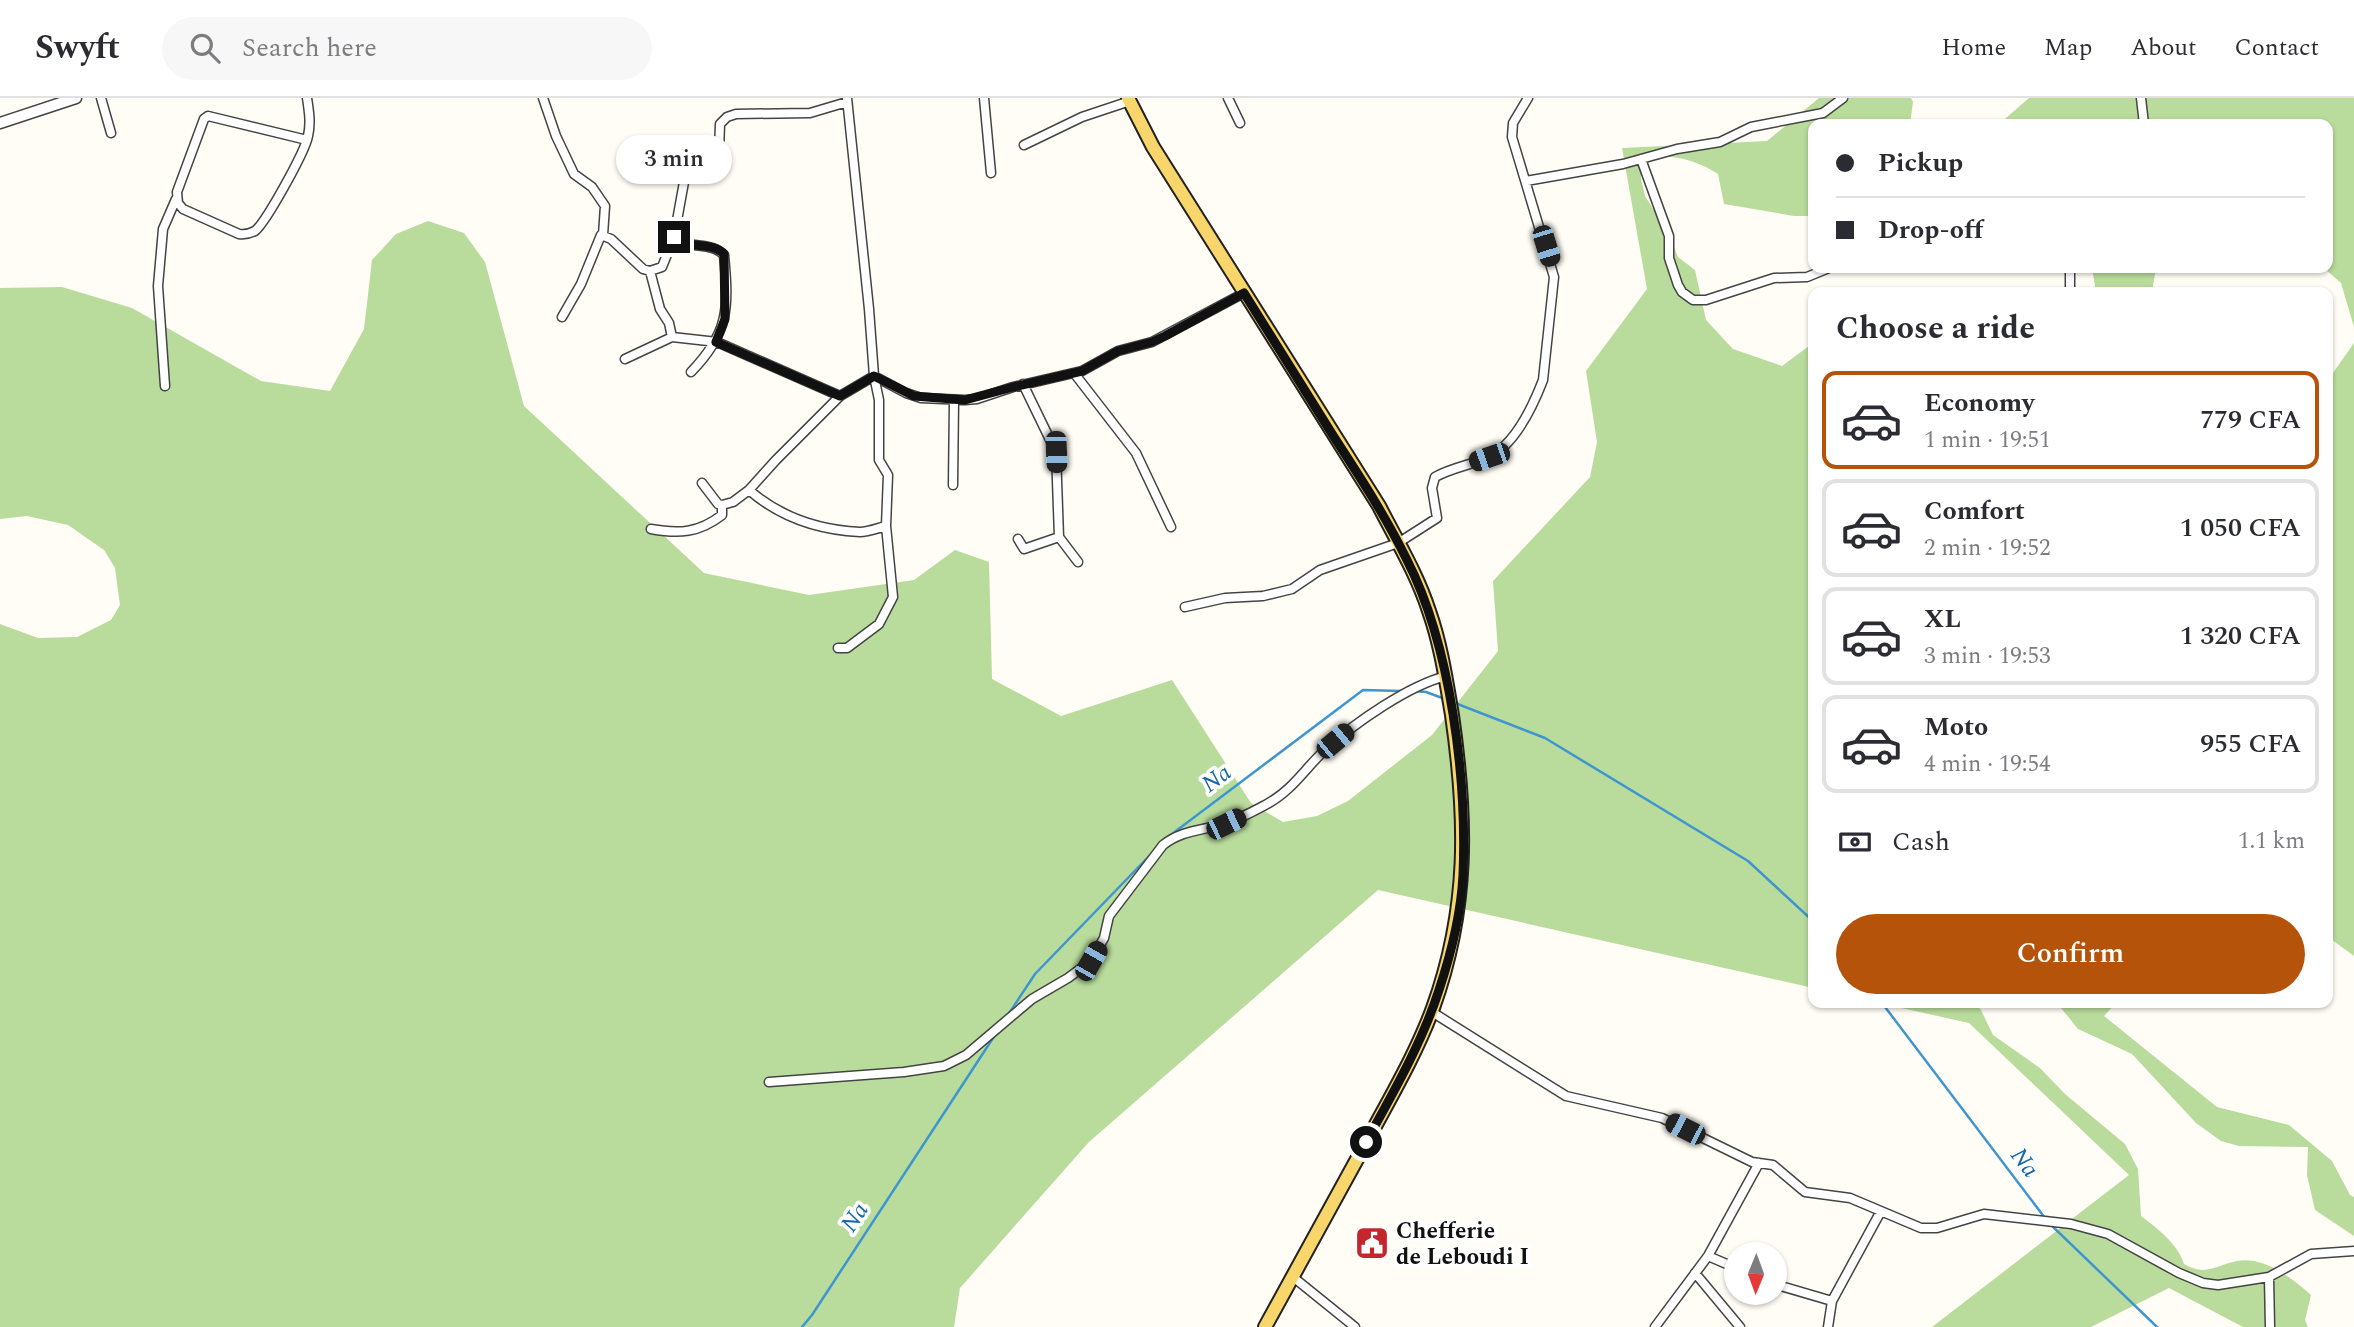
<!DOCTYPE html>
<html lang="en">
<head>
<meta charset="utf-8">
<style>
  body { margin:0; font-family:Spectral,serif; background:#f7f7f7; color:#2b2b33; height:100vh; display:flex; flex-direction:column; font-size:26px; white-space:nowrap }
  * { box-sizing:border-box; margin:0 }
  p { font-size:23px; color:#7c7c81 }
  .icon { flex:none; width:38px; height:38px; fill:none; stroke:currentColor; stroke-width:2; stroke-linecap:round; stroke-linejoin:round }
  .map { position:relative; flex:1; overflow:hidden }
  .details { position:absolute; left:1808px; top:189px; width:525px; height:721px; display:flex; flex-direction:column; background:#fff; border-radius:14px; box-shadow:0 2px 5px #0004 }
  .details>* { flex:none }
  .hud { position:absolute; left:1808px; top:21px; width:525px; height:154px; border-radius:14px; box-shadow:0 2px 5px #0004; display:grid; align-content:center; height:154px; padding:0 28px; background:#fff }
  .needle { width:46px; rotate:181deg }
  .tools { position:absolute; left:1724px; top:1144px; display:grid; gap:14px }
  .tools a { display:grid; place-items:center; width:63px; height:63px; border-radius:50%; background:#fff; box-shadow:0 2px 5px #0004; font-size:35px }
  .end { position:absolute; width:32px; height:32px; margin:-16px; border:9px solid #111; background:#fff; box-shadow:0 0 0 4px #fff }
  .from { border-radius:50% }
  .bubble { position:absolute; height:49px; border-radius:24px; background:#fff; box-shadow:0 2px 5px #0004; font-size:23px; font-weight:600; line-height:49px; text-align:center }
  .car { position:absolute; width:21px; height:42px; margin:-21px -10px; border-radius:9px; box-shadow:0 0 5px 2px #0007; background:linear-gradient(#222 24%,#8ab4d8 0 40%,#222 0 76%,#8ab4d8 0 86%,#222 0) }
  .hud b { display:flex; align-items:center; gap:24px; height:66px; font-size:26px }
  .hud b+b { border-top:2px solid #e1e1e2 }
  .hud i { width:18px; height:18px; background:#2b2b33 }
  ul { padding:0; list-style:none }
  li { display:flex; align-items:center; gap:21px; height:98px; margin:0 14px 10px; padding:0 14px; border:4px solid #e1e1e2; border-radius:14px }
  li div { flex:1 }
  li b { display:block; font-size:26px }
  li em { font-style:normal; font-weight:600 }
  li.on { border-color:#b45309 }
  li>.icon { width:63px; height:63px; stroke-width:1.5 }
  h2 { padding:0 28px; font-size:32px; line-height:84px }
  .pay { display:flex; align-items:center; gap:18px; height:77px; padding:0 28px; font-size:26px }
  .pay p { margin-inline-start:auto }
  .button { display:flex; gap:14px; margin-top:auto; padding:14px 28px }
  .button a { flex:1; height:80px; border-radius:42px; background:#b45309; color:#fff; font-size:28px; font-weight:600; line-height:80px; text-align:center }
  header { display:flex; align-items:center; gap:42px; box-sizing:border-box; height:98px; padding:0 35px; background:#fff; border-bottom:2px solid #e1e1e2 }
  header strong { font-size:33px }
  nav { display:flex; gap:38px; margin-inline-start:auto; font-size:24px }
  .search { width:490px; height:63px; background:#f7f7f7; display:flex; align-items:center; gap:18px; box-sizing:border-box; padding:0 24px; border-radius:38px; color:#7c7c81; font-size:26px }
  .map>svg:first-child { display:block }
</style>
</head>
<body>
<header>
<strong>Swyft</strong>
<div class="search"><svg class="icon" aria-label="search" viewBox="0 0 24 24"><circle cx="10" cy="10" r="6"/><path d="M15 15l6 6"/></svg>Search here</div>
<nav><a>Home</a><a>Map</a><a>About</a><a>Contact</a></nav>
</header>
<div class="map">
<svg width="2354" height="1229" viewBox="0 0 2354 1229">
  <rect width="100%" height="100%" fill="#fffdf5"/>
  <!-- forest -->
  <path fill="#b9dc9c" d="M1819,0H1911L1913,4L1910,26H1813V118H1794L1724,106L1718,76C1695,61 1669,54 1641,62V81L1645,98L1667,133L1678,159L1695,172L1706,222L1733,251L1782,268L1813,245V890L1378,792L1089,1044L960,1190L954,1229H0V526L38,540L77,539L111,522L120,507L115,470L104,452L68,427L27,418L0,421V190L62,189L132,210L261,283L330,293L364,231L372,162L396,136L428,123L464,135L485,164L524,308L704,475L809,497L914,482L955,452L989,464L992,581L1061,618L1172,582L1251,705L1283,724L1317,718L1348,703L1432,637L1498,553L1493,483L1590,379L1597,344L1586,273L1647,191L1622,50L1767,43Z
    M2029,0H2354V229L2341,185L2324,170H2328V26H1999Z
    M2092,170H2156L2152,194H2096Z
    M2354,245V858L2328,839V282Z
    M1879,905H1975L1981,912L1993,937L2040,970L2065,996L2125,1046L2138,1071L2141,1118C2157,1130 2178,1146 2184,1166C2206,1179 2216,1167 2237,1163C2264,1158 2292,1180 2311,1197L2305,1222L2308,1229H2243L2169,1190L2091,1229H1932L2129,1077L1969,925Z
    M2057,905H2116L2104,918L2217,1009L2289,1027L2332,1063L2350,1097L2354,1099V1138L2315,1112L2307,1077L2308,1049L2239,1048L2221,1043L2196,1025L2132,956L2078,931Z"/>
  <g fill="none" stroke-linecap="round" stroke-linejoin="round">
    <!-- stream -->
    <path stroke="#3f96cf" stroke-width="2.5" d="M1415,593L1426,594L1445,601
      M1455,605L1545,640L1748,763L1813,823
      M1164,742L1363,592L1401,593
      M1882,905L2045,1120
      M1008,917L1035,876L1155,752
      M2049,1125L2157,1229
      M802,1229L812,1217L995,937"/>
    <!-- minor casing -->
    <g stroke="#444" stroke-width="11">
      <path id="minor" d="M101,0L111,35
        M543,0L556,38L574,76L592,89L605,108L603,137
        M984,0L991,75
        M1228,0L1240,25
        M2141,0L2144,26
        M307,42L208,18L204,21L177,94L178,105L183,111L239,136C245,137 249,136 255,133C266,124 305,54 308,38C311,25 309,13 307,0
        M1024,47L1082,19L1130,3
        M1641,61L1669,138V160L1678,187L1682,194L1693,202H1706L1774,180L1807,179L1829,170
        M1526,83L1623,66L1677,51L1720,44L1751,29L1823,15L1843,0
        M674,139C688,152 711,143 724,157C729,210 729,235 691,274
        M2070,170V194
        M650,173L660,211L669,225L672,239
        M562,219L581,186L601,137L611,141L643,171L650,173L662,169L674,139L688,62L719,53L720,26L727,19L736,16L810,15L847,4
        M625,261L672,239L717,244L840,298
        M1074,275L1136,355L1171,429
        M874,278L906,295L921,300L965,302L977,301L1013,289L1082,273L1118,253L1152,244L1244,195
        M1023,286L1056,354L1059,439L1078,464
        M165,288L158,188L163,131L176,101
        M702,385L718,406L722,407L733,404L749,392L776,362L840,298L874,278
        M953,387L954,302
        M749,392C780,419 819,432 860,434C868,434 878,430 886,428L888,377L879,362V302L874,278L869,211L847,0
        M651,431C679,436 699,435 722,417V407
        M1018,441L1024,451L1059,439
        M1185,509L1225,500L1263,498L1292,491L1320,472L1398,445L1437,420L1432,390L1435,379C1451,370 1470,367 1487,360C1514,348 1533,308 1543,282L1554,179L1512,39L1513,25L1528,0
        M838,550H847L879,526L893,499L886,428
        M1432,914L1566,998L1662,1020L1752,1064L1773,1067L1805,1094L1850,1100L1921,1130H1937L1984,1116L2071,1126L2108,1136L2179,1175L2203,1185L2218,1187L2269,1179L2311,1156L2354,1153
        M769,984L904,974L944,968L966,957L1032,901L1068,880L1091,863L1104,840L1109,818L1163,747C1182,732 1201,733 1223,726C1238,722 1254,713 1267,706C1293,692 1306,669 1326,651C1356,624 1408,588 1446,578
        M1708,1158L1736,1170
        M1695,1175L1740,1229
        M1293,1179L1355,1229
        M2269,1179L2270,1229
        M1774,1186L1832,1203
        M1655,1229L1708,1158L1759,1065
        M1828,1229L1832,1203L1881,1113"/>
    </g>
    <!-- tertiary casing -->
    <g stroke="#444" stroke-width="13">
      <path id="tertiary" d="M0,25L76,0"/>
    </g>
    <!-- primary casing -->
    <g stroke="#222" stroke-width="16">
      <path id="primary" d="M1128,0L1153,49L1379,408C1397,443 1417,476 1429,513C1441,547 1446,582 1452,617C1467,721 1469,810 1433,910C1416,956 1390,1000 1367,1043C1333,1105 1299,1167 1265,1229"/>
    </g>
    <!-- minor -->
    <use href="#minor" stroke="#fff" stroke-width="8"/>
    <!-- tertiary -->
    <use href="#tertiary" stroke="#fff" stroke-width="10"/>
    <!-- primary -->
    <use href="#primary" stroke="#f9d66b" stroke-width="12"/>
  </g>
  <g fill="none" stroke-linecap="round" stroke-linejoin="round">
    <!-- route -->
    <path stroke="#111" stroke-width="9" d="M674,139C688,152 711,143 724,156L725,221L716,244L840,298L874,278L914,298L965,302L1013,289L1082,273L1118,253L1152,244L1165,238L1244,195C1274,243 1304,291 1334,339C1360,379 1386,419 1407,462C1451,548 1467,681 1463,777C1461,815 1451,856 1439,892C1422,945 1393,995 1366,1044"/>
  </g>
  <!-- icons -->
  <defs>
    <g id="civic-square" transform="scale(1.75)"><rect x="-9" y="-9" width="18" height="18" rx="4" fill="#c4262e" stroke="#fff"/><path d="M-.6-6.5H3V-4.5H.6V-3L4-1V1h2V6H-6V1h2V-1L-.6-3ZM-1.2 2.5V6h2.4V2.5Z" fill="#fff"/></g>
  </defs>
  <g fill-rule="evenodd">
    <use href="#civic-square" x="1372" y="1145"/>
  </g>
  <g text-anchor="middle" stroke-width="7" stroke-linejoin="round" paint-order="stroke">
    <!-- poi labels -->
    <g font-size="23" font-weight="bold" fill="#111" stroke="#fff" text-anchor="start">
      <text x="1396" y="1140">Chefferie<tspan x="1396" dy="26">de Leboudi I</tspan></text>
    </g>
    <!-- water labels -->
    <g font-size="24" font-style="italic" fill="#1768a6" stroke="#fff">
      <text transform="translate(1216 680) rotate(-37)" y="8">Na</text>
      <text transform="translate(2025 1064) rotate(53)" y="8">Na</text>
      <text transform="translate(854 1119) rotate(-57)" y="8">Na</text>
    </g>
  </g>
</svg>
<div class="tools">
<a><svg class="needle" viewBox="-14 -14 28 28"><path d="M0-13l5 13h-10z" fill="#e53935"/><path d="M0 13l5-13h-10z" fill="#7c7c81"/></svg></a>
</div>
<i class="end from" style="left:1366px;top:1044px"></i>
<i class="end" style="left:674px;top:139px"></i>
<div class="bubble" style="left:616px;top:37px;width:116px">3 min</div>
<i class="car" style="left:1546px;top:148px;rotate:163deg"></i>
<i class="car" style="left:1056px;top:354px;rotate:178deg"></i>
<i class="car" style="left:1489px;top:359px;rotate:251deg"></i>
<i class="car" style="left:1335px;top:643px;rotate:50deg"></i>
<i class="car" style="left:1226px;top:726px;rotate:64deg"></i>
<i class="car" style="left:1091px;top:863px;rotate:30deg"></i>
<i class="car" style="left:1685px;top:1031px;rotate:297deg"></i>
<div class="hud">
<b><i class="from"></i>Pickup</b>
<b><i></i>Drop-off</b>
</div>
<section class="details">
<h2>Choose a ride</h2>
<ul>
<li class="on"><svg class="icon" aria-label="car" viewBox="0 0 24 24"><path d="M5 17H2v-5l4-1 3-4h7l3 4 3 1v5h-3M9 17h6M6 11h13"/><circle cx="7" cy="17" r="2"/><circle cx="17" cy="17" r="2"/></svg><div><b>Economy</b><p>1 min · 19:51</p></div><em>779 CFA</em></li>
<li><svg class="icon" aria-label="car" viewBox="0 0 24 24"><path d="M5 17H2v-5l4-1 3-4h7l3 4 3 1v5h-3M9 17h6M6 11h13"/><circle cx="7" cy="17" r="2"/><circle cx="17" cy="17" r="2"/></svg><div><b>Comfort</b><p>2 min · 19:52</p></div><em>1 050 CFA</em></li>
<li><svg class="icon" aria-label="car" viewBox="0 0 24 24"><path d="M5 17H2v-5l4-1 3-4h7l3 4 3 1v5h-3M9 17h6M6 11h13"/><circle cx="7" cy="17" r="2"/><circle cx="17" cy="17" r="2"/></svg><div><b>XL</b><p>3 min · 19:53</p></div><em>1 320 CFA</em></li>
<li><svg class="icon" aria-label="car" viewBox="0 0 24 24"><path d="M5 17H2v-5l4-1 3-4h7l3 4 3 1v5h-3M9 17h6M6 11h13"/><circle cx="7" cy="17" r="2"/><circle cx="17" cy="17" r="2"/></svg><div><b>Moto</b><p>4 min · 19:54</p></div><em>955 CFA</em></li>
</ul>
<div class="pay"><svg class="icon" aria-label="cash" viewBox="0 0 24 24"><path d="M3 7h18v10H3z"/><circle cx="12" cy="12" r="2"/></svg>Cash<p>1.1 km</p></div>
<div class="button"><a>Confirm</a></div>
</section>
</div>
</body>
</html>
